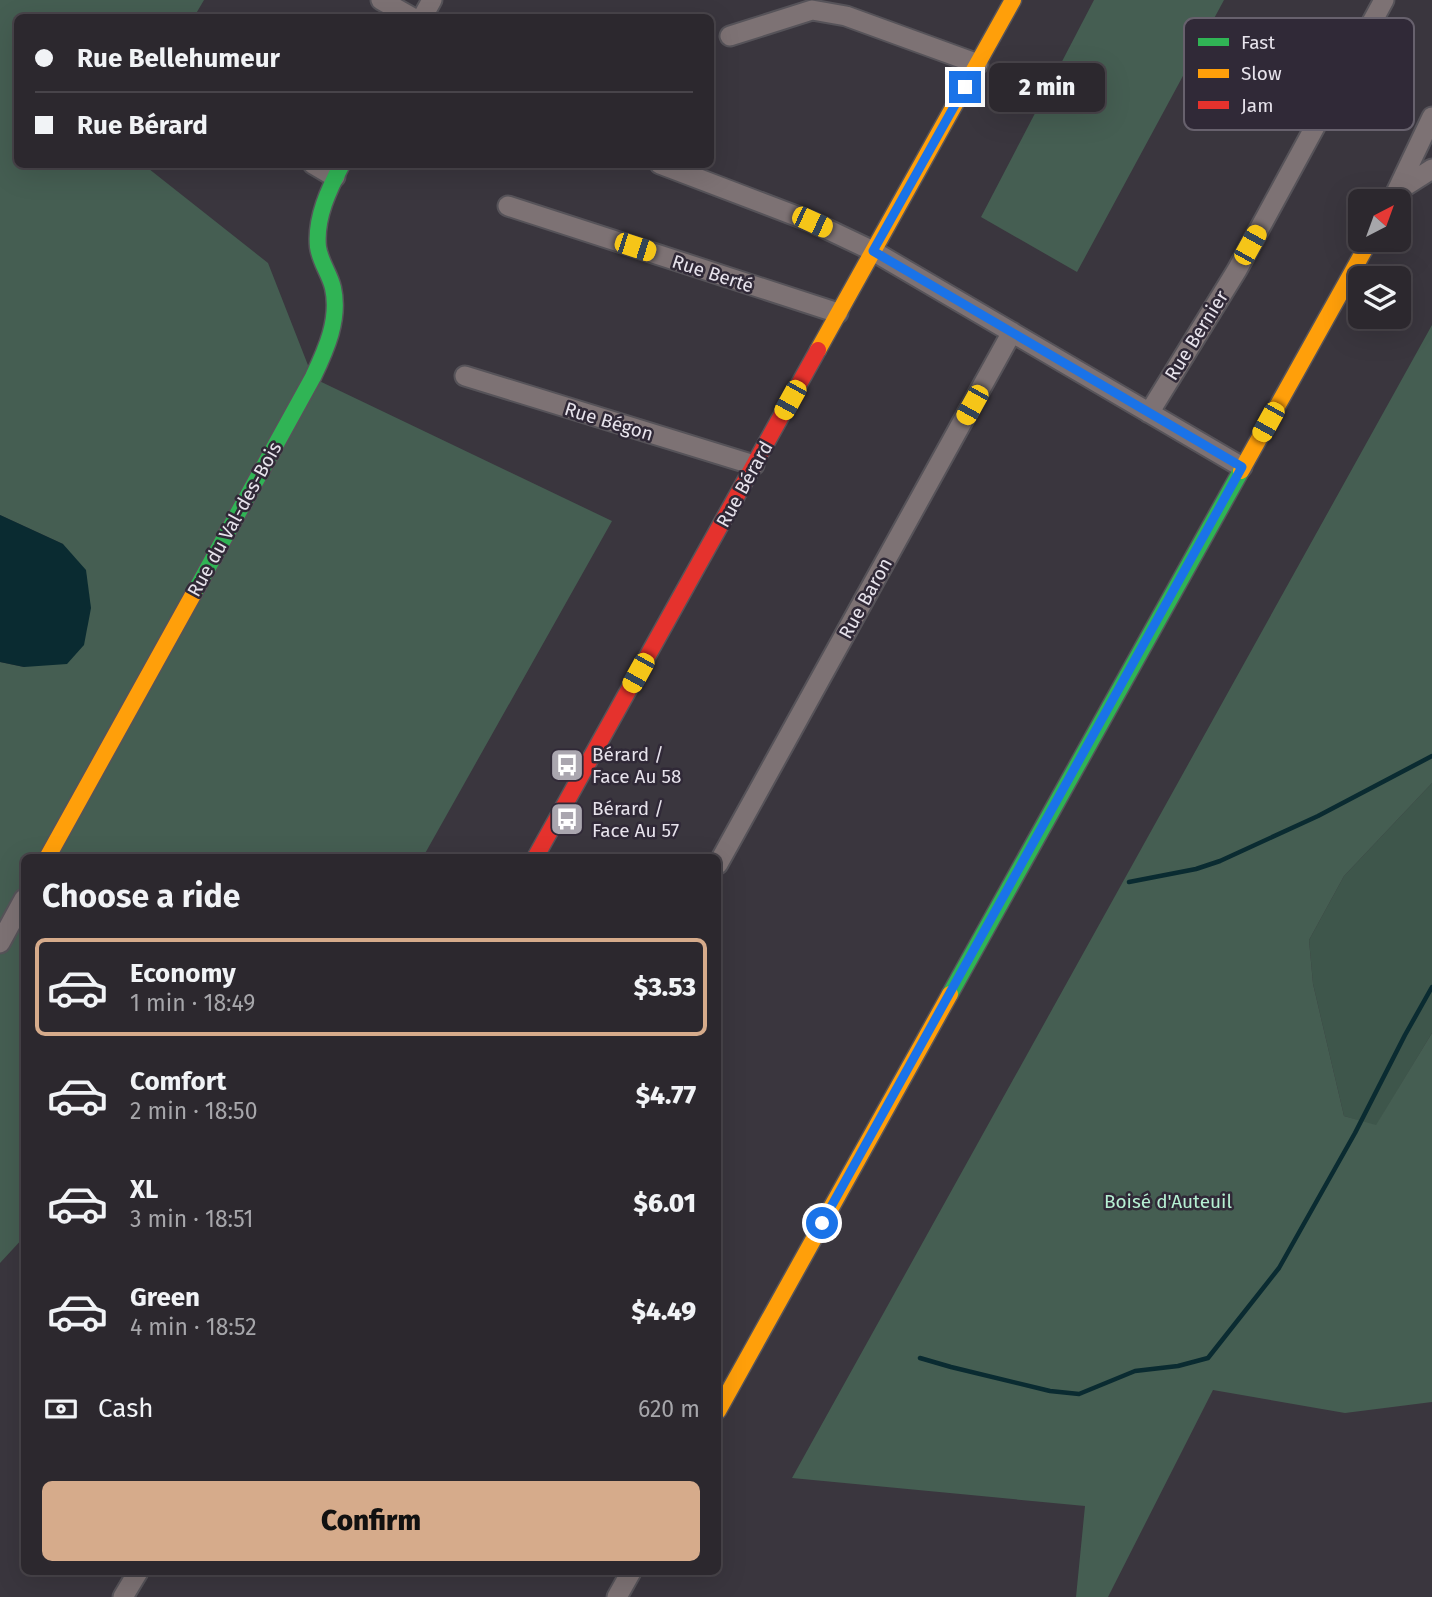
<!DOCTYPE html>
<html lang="en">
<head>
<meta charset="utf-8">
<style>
  body { margin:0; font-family:"Fira Sans",sans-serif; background:#38343a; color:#f1f3f6; height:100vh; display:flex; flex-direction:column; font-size:26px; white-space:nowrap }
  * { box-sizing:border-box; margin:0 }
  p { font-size:23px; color:#a6a6aa }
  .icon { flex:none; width:38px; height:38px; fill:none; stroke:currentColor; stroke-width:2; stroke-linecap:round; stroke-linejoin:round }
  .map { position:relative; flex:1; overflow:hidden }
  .drawer { position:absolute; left:21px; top:854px; width:700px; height:721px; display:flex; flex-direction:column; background:#2c282e; border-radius:10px; box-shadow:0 7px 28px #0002,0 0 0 2px #48444a }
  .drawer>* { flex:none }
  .banner { position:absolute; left:14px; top:14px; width:700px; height:154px; border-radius:10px; box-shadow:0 7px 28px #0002,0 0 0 2px #48444a; display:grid; align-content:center; height:154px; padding:0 21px; background:#2c282e }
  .needle { width:46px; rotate:41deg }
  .buttons { position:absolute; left:1348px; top:189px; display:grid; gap:14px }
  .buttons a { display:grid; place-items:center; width:63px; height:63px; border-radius:10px; background:#2c282e; box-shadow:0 7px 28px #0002,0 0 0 2px #48444a; font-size:35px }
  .end { position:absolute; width:32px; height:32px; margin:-16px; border:9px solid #1a73e8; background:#fff; box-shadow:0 0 0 4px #fff }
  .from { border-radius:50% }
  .bubble { position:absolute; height:49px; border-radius:10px; background:#2c282e; box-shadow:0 7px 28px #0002,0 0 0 2px #48444a; font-size:23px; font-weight:800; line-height:49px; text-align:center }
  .car { position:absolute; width:21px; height:42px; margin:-21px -10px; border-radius:9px; box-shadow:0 0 5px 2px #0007; background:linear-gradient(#f5c518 24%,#345 0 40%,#f5c518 0 76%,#345 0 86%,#f5c518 0) }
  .banner b { display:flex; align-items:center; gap:24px; height:66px; font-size:26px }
  .banner b+b { border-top:2px solid #48444a }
  .banner i { width:18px; height:18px; background:#f1f3f6 }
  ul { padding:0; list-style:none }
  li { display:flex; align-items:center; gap:21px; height:98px; margin:0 14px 10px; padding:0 7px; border:4px solid transparent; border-radius:10px }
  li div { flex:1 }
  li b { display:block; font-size:26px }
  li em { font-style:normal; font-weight:800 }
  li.active { border-color:#d6ab8b }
  li>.icon { width:63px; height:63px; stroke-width:1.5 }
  h2 { padding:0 21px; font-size:32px; line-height:84px }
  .pay { display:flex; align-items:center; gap:18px; height:77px; padding:0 21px; font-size:26px }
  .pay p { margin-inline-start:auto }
  .action { display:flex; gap:14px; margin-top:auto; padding:14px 21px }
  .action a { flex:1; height:80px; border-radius:10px; background:#d6ab8b; color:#111; font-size:28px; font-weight:800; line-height:80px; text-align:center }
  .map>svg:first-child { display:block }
</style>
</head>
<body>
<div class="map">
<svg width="1432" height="1597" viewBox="0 0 1432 1597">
  <rect width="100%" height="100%" fill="#3a363e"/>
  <!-- green -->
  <path fill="#3e564b" d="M1432,783V1033L1376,1126L1344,1116L1313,984L1309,940L1344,876Z"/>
  <!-- forest -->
  <path fill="#455e52" d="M0,0H204L194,17L18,18V164L144,165L268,263L313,378L612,521L423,857L24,858V1237L0,1263V662L24,667L63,544L0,515Z
    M1094,0H1224L1077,272L981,217Z
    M1432,325V783L1344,876L1309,940L1313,984L1344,1116L1376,1125L1432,1033V1402L1345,1413L1213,1390L1108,1597H1076L1085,1506L792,1478Z"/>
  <!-- water -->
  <path fill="#0a2b31" d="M0,515L63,544L86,570L91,608L84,645L67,664L24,667L0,662Z"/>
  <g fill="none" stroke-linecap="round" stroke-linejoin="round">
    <!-- stream -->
    <path stroke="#0a2b31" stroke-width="4.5" d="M1129,882L1196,869L1220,861L1318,816L1432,756
      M920,1358L951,1367L1050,1391L1079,1394L1135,1371L1178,1366L1208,1358L1279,1268L1355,1133L1405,1035L1432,987"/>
    <!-- street casing -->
    <g stroke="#565359" stroke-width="23">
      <path id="street" d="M381,0L413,18
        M422,18L432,0
        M730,36L812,10L846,16L978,64
        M313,164L335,177
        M660,164L812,222L873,251L1242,467
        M1399,190L1432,169
        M1392,201L1432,117
        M508,206L838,313
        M465,376L754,465
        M1149,413L1237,270L1384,0
        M718,864L1012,332
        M0,943L24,899
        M123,1597L138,1572
        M617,1597L631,1572"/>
    </g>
    <!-- fast casing -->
    <g stroke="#565359" stroke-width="19">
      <path id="fast" d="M194,593L313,377C326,350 340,319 333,288C330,274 320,262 318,247C315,218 329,189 342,164
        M950,994L1241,471"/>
    </g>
    <!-- slow casing -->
    <g stroke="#565359" stroke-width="19">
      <path id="slow" d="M818,350L1013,0
        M1241,471L1370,240
        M47,858L194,593
        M718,1411L950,994"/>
    </g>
    <!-- jam casing -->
    <g stroke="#565359" stroke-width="19">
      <path id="jam" d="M535,858L818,350"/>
    </g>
    <!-- street -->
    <use href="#street" stroke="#7d7274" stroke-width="19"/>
    <!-- fast -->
    <use href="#fast" stroke="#30b455" stroke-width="16"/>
    <!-- slow -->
    <use href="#slow" stroke="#ff9f0a" stroke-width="16"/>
    <!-- jam -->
    <use href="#jam" stroke="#e5322d" stroke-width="16"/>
  </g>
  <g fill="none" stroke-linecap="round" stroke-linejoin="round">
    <!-- route -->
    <path stroke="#1a73e8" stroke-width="9" d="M822,1223L1242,467L873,251L965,87"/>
  </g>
  <!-- icons -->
  <defs>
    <g id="bus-square" transform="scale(1.75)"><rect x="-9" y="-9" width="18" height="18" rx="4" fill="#aaa6af" stroke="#302937"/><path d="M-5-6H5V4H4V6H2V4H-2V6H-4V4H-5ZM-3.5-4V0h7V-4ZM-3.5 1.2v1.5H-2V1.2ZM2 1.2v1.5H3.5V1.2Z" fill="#fff"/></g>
  </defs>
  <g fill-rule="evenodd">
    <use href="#bus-square" x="567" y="765"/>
    <use href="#bus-square" x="567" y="819"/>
  </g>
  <g text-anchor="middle" stroke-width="5" stroke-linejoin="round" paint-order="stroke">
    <!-- street labels -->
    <g font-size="19" fill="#e7e3ec" stroke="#302937">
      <text transform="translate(713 273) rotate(18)" y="7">Rue Berté</text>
      <text transform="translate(1196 335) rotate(-58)" y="7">Rue Bernier</text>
      <text transform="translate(609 421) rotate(17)" y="7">Rue Bégon</text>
      <text transform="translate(744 484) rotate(-61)" y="7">Rue Bérard</text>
      <text transform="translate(234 519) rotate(-61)" y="7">Rue du Val-des-Bois</text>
      <text transform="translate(865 598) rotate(-61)" y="7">Rue Baron</text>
    </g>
    <!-- poi labels -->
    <g font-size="19" fill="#e7e3ec" stroke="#302937" text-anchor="start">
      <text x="592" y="761">Bérard /<tspan x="592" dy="22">Face Au 58</tspan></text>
      <text x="592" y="815">Bérard /<tspan x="592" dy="22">Face Au 57</tspan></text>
    </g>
    <!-- park labels -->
    <g font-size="19" fill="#b6f0d3" stroke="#302937">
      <text x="1168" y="1208">Boisé d'Auteuil</text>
    </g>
  </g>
  <!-- legend -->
  <rect x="1184" y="18" width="230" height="112" rx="10" fill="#302937" stroke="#67616d" stroke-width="2"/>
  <rect x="1198" y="38" width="31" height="8" fill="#30b455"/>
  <rect x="1198" y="69" width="31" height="9" fill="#ff9f0a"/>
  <rect x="1198" y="101" width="31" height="8" fill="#e5322d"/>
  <g font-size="19" fill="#e7e3ec">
    <text x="1241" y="49">Fast</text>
    <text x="1241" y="80">Slow</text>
    <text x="1241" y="112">Jam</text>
  </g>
</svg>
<div class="buttons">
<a><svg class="needle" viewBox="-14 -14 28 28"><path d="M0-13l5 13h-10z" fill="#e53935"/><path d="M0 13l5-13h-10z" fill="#a6a6aa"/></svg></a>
<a><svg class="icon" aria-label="layers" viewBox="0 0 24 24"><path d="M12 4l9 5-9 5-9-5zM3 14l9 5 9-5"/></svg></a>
</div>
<i class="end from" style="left:822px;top:1223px"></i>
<i class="end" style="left:965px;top:87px"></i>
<div class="bubble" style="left:989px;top:63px;width:116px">2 min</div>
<i class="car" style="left:812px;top:222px;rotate:115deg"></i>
<i class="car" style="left:1250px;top:245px;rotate:29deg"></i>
<i class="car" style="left:635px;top:247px;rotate:108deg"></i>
<i class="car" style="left:790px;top:400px;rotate:209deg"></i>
<i class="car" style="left:972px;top:405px;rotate:209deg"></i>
<i class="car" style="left:1268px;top:422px;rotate:209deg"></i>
<i class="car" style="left:638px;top:673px;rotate:209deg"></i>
<div class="banner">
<b><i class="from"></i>Rue Bellehumeur</b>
<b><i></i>Rue Bérard</b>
</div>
<section class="drawer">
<h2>Choose a ride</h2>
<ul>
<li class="active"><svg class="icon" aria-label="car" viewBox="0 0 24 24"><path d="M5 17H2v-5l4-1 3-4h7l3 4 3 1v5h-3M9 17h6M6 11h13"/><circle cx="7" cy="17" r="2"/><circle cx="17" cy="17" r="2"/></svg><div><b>Economy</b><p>1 min · 18:49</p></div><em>$3.53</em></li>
<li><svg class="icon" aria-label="car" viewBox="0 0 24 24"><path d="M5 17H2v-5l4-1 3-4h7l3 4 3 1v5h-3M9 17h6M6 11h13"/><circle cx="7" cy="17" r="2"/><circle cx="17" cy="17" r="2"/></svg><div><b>Comfort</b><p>2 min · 18:50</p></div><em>$4.77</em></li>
<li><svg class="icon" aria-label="car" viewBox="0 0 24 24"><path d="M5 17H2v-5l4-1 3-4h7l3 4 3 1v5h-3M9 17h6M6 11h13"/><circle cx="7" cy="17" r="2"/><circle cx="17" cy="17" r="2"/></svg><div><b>XL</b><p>3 min · 18:51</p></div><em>$6.01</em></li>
<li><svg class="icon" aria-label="car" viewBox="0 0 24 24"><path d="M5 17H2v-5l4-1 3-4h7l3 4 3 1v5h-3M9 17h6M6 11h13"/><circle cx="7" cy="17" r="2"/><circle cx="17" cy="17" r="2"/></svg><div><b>Green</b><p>4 min · 18:52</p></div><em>$4.49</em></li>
</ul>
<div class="pay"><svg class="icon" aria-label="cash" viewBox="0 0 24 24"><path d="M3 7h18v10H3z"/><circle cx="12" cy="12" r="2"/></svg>Cash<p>620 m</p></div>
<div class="action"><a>Confirm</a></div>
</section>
</div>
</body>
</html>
